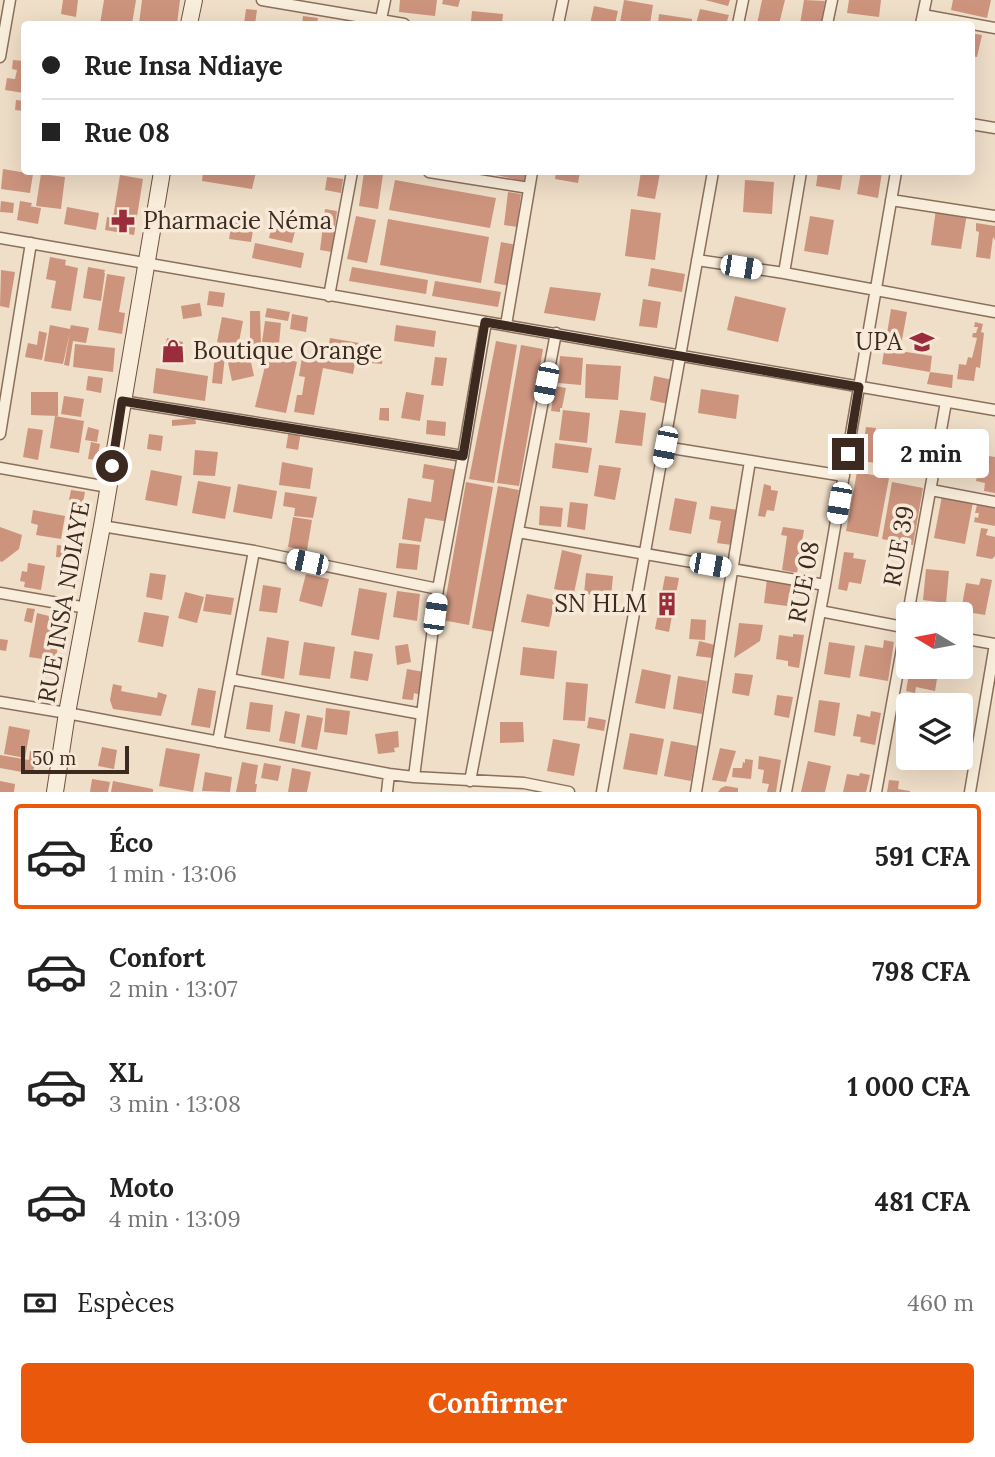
<!DOCTYPE html>
<html lang="fr">
<head>
<meta charset="utf-8">
<style>
  body { margin:0; font-family:Lora,serif; background:#f2f2f2; color:#222; height:100vh; display:flex; flex-direction:column; font-size:26px; white-space:nowrap }
  * { box-sizing:border-box; margin:0 }
  p { font-size:23px; color:#767676 }
  .icon { flex:none; width:38px; height:38px; fill:none; stroke:currentColor; stroke-width:2; stroke-linecap:round; stroke-linejoin:round }
  .map { position:relative; height:792px; overflow:hidden }
  .side { display:flex; flex-direction:column; background:#fff; flex:1 }
  .side>* { flex:none }
  .hud { position:absolute; left:21px; top:21px; width:954px; height:154px; border-radius:7px; box-shadow:0 7px 28px #0002; display:grid; align-content:center; height:154px; padding:0 21px; background:#fff }
  .needle { width:46px; rotate:280deg }
  .tools { position:absolute; left:896px; top:602px; display:grid; gap:14px }
  .tools a { display:grid; place-items:center; width:77px; height:77px; border-radius:7px; background:#fff; box-shadow:0 7px 28px #0002; font-size:35px }
  .scale { position:absolute; left:21px; bottom:18px; width:108px; box-sizing:border-box; padding-left:7px; border:4px solid #3c2a20; border-top:0; font-size:19px; line-height:24px; white-space:nowrap; color:#3c2a20; -webkit-text-stroke:5px #f6e9d7; paint-order:stroke }
  .end { position:absolute; width:32px; height:32px; margin:-16px; border:9px solid #3c2a20; background:#fff; box-shadow:0 0 0 4px #fff }
  .from { border-radius:50% }
  .bubble { position:absolute; height:49px; border-radius:7px; background:#fff; box-shadow:0 7px 28px #0002; font-size:23px; font-weight:700; line-height:49px; text-align:center }
  .car { position:absolute; width:21px; height:42px; margin:-21px -10px; border-radius:9px; box-shadow:0 0 5px 2px #0007; background:linear-gradient(#fff 24%,#345 0 40%,#fff 0 76%,#345 0 86%,#fff 0) }
  .hud b { display:flex; align-items:center; gap:24px; height:66px; font-size:26px }
  .hud b+b { border-top:2px solid #e0e0e0 }
  .hud i { width:18px; height:18px; background:#222 }
  ul { padding:12px 0 0; list-style:none }
  li { display:flex; align-items:center; gap:21px; height:105px; margin:0 14px 10px; padding:0 7px; border:4px solid transparent; border-radius:7px }
  li div { flex:1 }
  li b { display:block; font-size:26px }
  li em { font-style:normal; font-weight:700 }
  li.selected { border-color:#ea580c }
  li>.icon { width:63px; height:63px; stroke-width:1.5 }
  .pay { display:flex; align-items:center; gap:18px; height:77px; padding:0 21px; font-size:26px }
  .pay p { margin-inline-start:auto }
  .cta { display:flex; gap:14px; margin-top:auto; padding:14px 21px }
  .cta a { flex:1; height:80px; border-radius:7px; background:#ea580c; color:#fff; font-size:28px; font-weight:700; line-height:80px; text-align:center }
  .map>svg:first-child { display:block }
</style>
</head>
<body>
<div class="map">
<svg width="995" height="792" viewBox="0 0 995 792">
  <rect width="100%" height="100%" fill="#efdec8"/>
  <!-- building -->
  <path fill="#cd947d" d="M63,0H78L76,17L61,14Z
    M104,0H136L132,24H100Z
    M142,0H180L177,24H139Z
    M400,0H437L435,16L399,12Z
    M443,0H460L458,7L442,4Z
    M624,0L653,5L650,24L620,23Z
    M705,0H730L728,6Z
    M762,0H785L779,24H757Z
    M804,0L825,1L821,24H800Z
    M849,0H881L879,17L847,13Z
    M953,0H991L987,18L951,10Z
    M594,6L618,11L615,24H590Z
    M246,9L257,10L255,24H244Z
    M700,9L729,15L726,24H696Z
    M472,11L503,14L502,24L471,21Z
    M659,14L692,19V24H658Z
    M303,16L318,18L317,24H302Z
    M971,33L982,35L977,57L971,56Z
    M13,60L24,61V93L5,90L7,78L15,79L17,70L12,69Z
    M16,100L24,101V111L15,110Z
    M3,169L33,174L30,193L1,189Z
    M203,172H256L252,189L202,181Z
    M364,172L383,174L378,209L359,206Z
    M492,172H526L524,181L491,174Z
    M556,172H580L578,183L555,179Z
    M641,172L660,173L655,199L637,196Z
    M818,172H843L840,190L816,186Z
    M861,172H882L878,198L857,194Z
    M41,174L65,177L61,209L36,206Z
    M120,175L143,179L134,235L105,230L107,217L113,218Z
    M327,177L343,179L341,193L325,190Z
    M395,180L496,198L490,228L389,210Z
    M745,180L774,182L772,214L743,212Z
    M508,192L521,194L517,227L504,225Z
    M1,201L14,203L13,213L0,212Z
    M20,201L32,203L31,206H29L41,208L38,224L17,220Z
    M67,207L99,213L96,230L64,224Z
    M325,209L337,211L332,252L320,250Z
    M631,209L661,213L655,260L625,256Z
    M936,209L967,214L961,249L931,245Z
    M233,216L255,220L251,242L229,239Z
    M356,216L376,220L367,263L347,259Z
    M810,216L834,220L828,255L804,251Z
    M388,219L489,237L481,283L380,265Z
    M976,223L995,226V240L993,237L990,259L976,257L979,232L976,231Z
    M272,225L295,231L292,243L269,238Z
    M501,242L517,245L510,286L494,283Z
    M255,243L304,253L301,268L252,258Z
    M50,257L66,260L65,265L78,268L71,311L51,308L56,281L46,279Z
    M88,267L105,270L104,273H105L101,301L83,298Z
    M352,267L428,280L426,294L349,281Z
    M651,268L685,274L682,292L648,286Z
    M1,270L15,272L9,308L0,306Z
    M107,274L125,277L119,312L125,313L122,334L98,330Z
    M435,281L501,292L498,307L432,296Z
    M550,287L601,293L595,321L544,313Z
    M209,291L225,293L223,307L207,305Z
    M735,296L786,308L778,342L727,330Z
    M643,299L661,302L657,328L639,326Z
    M200,303L202,316L183,319L181,306Z
    M267,308L290,312L288,321L265,317Z
    M891,309L907,312L900,351L932,356L930,372L953,375L952,388L927,384L930,372L882,364Z
    M250,311H260L261,344L250,345Z
    M292,314L308,317L306,332L290,329Z
    M222,317L243,321L238,347L217,342Z
    M265,321L281,323L279,344L262,342Z
    M975,322L983,324L981,332L984,333L980,368L976,367L974,381L957,379L959,364L966,365L968,357L972,358L977,338L972,337L973,333H976L978,327H974Z
    M50,325L70,329L71,325L89,328L86,343L73,341L69,366L64,365L70,332L63,364L44,361Z
    M396,325L436,331L434,347L394,341Z
    M39,331L47,333L42,360L25,357L28,343L37,345Z
    M167,338L183,342L179,365L162,361Z
    M330,338L359,343L353,374L323,368L314,415L294,412L297,395H302L305,377L299,376L302,357L326,361Z
    M496,341L517,345L494,483L469,479Z
    M75,344L115,348L113,372L73,367Z
    M521,345L543,349L519,486L497,483Z
    M362,346L383,348L382,364L360,362Z
    M249,353L254,376L232,381L227,358Z
    M268,354L297,362L286,413L255,407Z
    M215,355L225,356L222,384L212,383Z
    M560,356L583,358L581,385L558,383Z
    M435,357L447,358L443,386L431,385Z
    M586,364L621,366L618,400L585,398Z
    M156,368L208,376L205,401L153,393Z
    M88,376L103,378L101,393L86,390Z
    M654,376L673,380L668,404L650,400Z
    M555,386L566,388L562,408H560V412L551,411Z
    M701,389L739,395L736,419L698,413Z
    M31,392H58V416L31,415Z
    M406,392L424,395L420,421L401,418Z
    M64,396L84,399L81,417L61,414Z
    M380,408H389V421L379,420Z
    M563,410L590,413L587,443L559,440Z
    M620,410L646,413L642,446L615,443Z
    M55,416L84,421L79,453L50,448Z
    M195,418L196,424L172,426V420Z
    M427,420L446,422L445,436L426,434Z
    M88,427L99,430L97,442L85,440Z
    M866,427L876,428L875,432L889,435L884,464L861,461Z
    M28,428L43,430L38,460L23,457Z
    M289,429L301,431L298,450L286,448Z
    M149,434L163,436L161,451L147,449Z
    M906,438L929,441L923,473L913,471L914,464L908,462L901,465Z
    M91,442L100,444L97,460L88,459Z
    M951,442L960,444L959,448L967,449L968,444L973,445L968,478L946,474Z
    M555,443L592,448L588,473L552,468Z
    M195,450L218,452L215,476L193,475Z
    M989,456L995,457V493L984,491L985,483L976,481L980,462L988,464Z
    M282,462L313,468L310,489L279,485Z
    M424,464L458,470L449,522L425,518L421,542L402,539L408,498L431,502L434,480L422,478Z
    M599,465L621,468L615,500L594,496Z
    M151,470L182,476L177,506L145,500Z
    M857,472L889,478L878,537L846,531Z
    M198,481L231,487L225,519L192,513Z
    M466,482L493,487L469,625L442,620Z
    M892,482L923,488L913,545L882,539Z
    M238,484L277,491L272,519L233,512Z
    M764,484L771,486V490L778,491L774,511L767,510L765,517L758,516Z
    M498,486L519,490L495,632L472,628Z
    M71,490L85,492L83,502L69,500Z
    M285,492L317,497L313,518L294,516L295,508L283,506Z
    M942,496L973,502L965,544L934,538Z
    M675,498L697,502L691,534L669,530Z
    M570,502L588,504L585,530L567,527Z
    M977,505L995,508V526L974,522L975,517L978,518L979,513H975Z
    M540,506L563,508L561,527L539,525Z
    M711,506L738,510L732,545L717,543L721,521L709,519Z
    M33,510L65,516L61,539L36,535L38,525L31,523Z
    M293,517L312,520L307,550L288,547Z
    M0,527L22,535L19,549L2,562L0,561Z
    M783,527L804,530L797,573L782,570L787,536L781,535Z
    M981,528L988,529L986,535L995,537V556L992,559L976,556Z
    M399,543L420,545L417,570L396,568Z
    M57,545L72,547L71,558L56,557Z
    M562,550L582,555L574,593L554,589Z
    M844,552L854,553L853,558L866,560L861,584L849,582L847,591L838,589Z
    M28,563L45,566L41,590L24,587L25,582L20,581L22,571L27,572Z
    M926,569L949,571L946,603L923,600Z
    M150,573L166,575L162,600L146,597Z
    M586,573L613,576L611,597L584,594Z
    M306,574L329,579L322,607L299,601Z
    M665,576L679,578L669,632L655,629Z
    M981,578L992,580L985,615L961,611L966,583L979,585Z
    M767,579L796,583L794,593H789L787,606L764,603Z
    M263,585L281,588L277,613L259,611Z
    M359,588L387,593L379,640L351,635Z
    M397,591L420,594L417,621L393,617Z
    M185,592L204,597L197,623L178,618Z
    M206,594L234,598L231,615L203,611Z
    M527,594L555,600L549,627L521,622Z
    M27,608L35,609L32,623L24,621Z
    M144,612L169,616L163,647L138,642Z
    M37,613L53,617L60,626L56,661L29,657Z
    M691,619L706,620L705,640L689,639Z
    M739,623L763,625L760,641L734,658Z
    M793,634L804,635L799,668L788,666V661L776,659L779,635L793,637Z
    M267,637L289,641L284,679L261,675Z
    M0,639L8,640L6,651L0,650Z
    M884,640L894,642L888,681L859,676L865,645L883,648Z
    M699,641L715,645L713,658L696,656Z
    M304,642L335,647L330,679L299,675Z
    M829,642L855,646L850,678L824,674Z
    M408,644L411,662L397,665L395,646Z
    M523,647L557,651L554,679L520,675Z
    M354,651L373,654L368,681L350,678Z
    M910,667H939L935,691L916,687L915,693L906,691Z
    M407,669L424,672L420,695L414,693L413,700L402,699Z
    M642,669L671,675L665,709L635,703Z
    M735,673L753,675L749,696L732,693Z
    M678,676L707,681L702,714L673,709Z
    M566,682L588,684L585,721L563,720Z
    M113,684L122,686L121,691L157,698L158,692L167,695L161,716L113,709L110,700Z
    M198,688L216,691L210,728L191,725Z
    M777,695L793,697L789,718L774,715Z
    M819,700L840,703L835,736L814,732Z
    M250,702L273,705L270,732L246,729Z
    M326,708L350,711L347,735L324,732Z
    M285,711L300,714L295,744L279,741Z
    M871,711L881,713L875,745L860,742L861,737L853,736L857,714L870,717Z
    M307,715L323,718L317,750L301,747Z
    M589,717L606,720L604,731L587,728Z
    M901,719L908,720V732L905,751L896,749Z
    M500,722H523L524,742L500,743Z
    M9,726L30,730L25,758L4,754Z
    M398,731L399,747L394,748L395,752L378,754L375,734Z
    M630,733L664,739L657,775L623,769Z
    M553,739L580,744L574,776L547,771Z
    M671,741L697,746L691,781L664,776Z
    M102,747L117,750L114,769L98,766Z
    M166,748L200,754L193,792L159,786Z
    M720,748L736,751L726,782L712,780Z
    M30,751L42,754L41,761L35,760L33,774L0,768V755L29,760Z
    M759,756L781,760L776,792H767L769,784L762,783L764,770L758,769Z
    M745,759L753,760L751,779L732,777L733,768H742L743,762L745,763Z
    M808,761L831,766L825,792H801Z
    M242,762L258,765L255,784H257L256,792H236Z
    M264,763L281,766L278,781L261,778Z
    M292,768L311,772L307,792H288Z
    M205,772L232,777L230,792L202,791Z
    M860,773L870,775L866,792H843L847,774L859,776Z
    M92,779L110,782L108,792H90Z
    M889,780L899,781L898,789L910,791V792H887Z
    M0,781L15,784L14,792H0Z
    M113,781L153,789V792H111Z
    M726,786L738,788V792H718L721,788Z"/>
  <g fill="none" stroke-linecap="round" stroke-linejoin="round">
    <!-- minor casing -->
    <g stroke="#8b6f5c" stroke-width="13">
      <path id="minor" d="M262,0L404,24
        M923,15L995,28
        M380,24L385,0
        M558,24L563,0
        M738,24L743,0
        M827,24L832,0
        M921,24L926,0
        M0,57L10,0
        M971,124L995,128
        M429,172L529,188
        M891,200L995,216
        M0,238L995,410
        M697,260L784,273L995,312
        M784,273L801,172
        M329,296L352,172
        M506,325L532,172
        M122,401L463,456
        M0,434L31,243
        M665,447L844,476
        M0,468L108,487
        M931,490L995,502
        M102,526L254,551L438,589
        M518,532L825,585
        M0,593L87,608
        M820,611L908,628
        M908,614L946,402
        M961,638L995,644
        M230,679L422,714
        M0,702L67,713L389,774L414,777L524,783L569,792
        M218,742L254,551
        M414,777L438,589L463,456L486,322
        M470,781L556,333
        M387,792L389,774
        M602,792L713,172
        M696,792L750,461
        M786,792L825,585L896,172
        M876,792L908,616
        M970,792L995,644"/>
    </g>
    <!-- secondary casing -->
    <g stroke="#6d503f" stroke-width="18">
      <path id="secondary" d="M189,24L194,0
        M55,792L67,713L102,526L162,172"/>
    </g>
    <!-- minor -->
    <use href="#minor" stroke="#f9eddb" stroke-width="10"/>
    <!-- secondary -->
    <use href="#secondary" stroke="#f9eddb" stroke-width="16"/>
  </g>
  <g fill="none" stroke-linecap="round" stroke-linejoin="round">
    <!-- route -->
    <path stroke="#3c2a20" stroke-width="9" d="M112,466L122,401L463,456L485,322L859,387L848,454"/>
  </g>
  <!-- icons -->
  <defs>
    <g id="pharmacy-bare" transform="scale(1.89)"><path d="M-2-6h4v4h4v4h-4v4h-4v-4h-4v-4h4Z" fill="#9b2c3b" stroke="#f6e9d7" stroke-width="2.5" paint-order="stroke"/></g>
    <g id="school-bare" transform="scale(1.89)"><path d="M0-5L7-2L0 1L-7-2ZM-4 1L0 2.5L4 1V4Q0 6-4 4Z" fill="#9b2c3b" stroke="#f6e9d7" stroke-width="2.5" paint-order="stroke"/></g>
    <g id="shop-bare" transform="scale(1.89)"><path d="M-5-2.5h2.3a2.7 3.5 0 0 1 5.4 0H5L5.5 6h-11ZM-1.5-2.5h3a1.5 2.3 0 0 0-3 0Z" fill="#9b2c3b" stroke="#f6e9d7" stroke-width="2.5" paint-order="stroke"/></g>
    <g id="building-bare" transform="scale(1.89)"><path d="M-4-6H4V6H1V3H-1V6H-4ZM-2.5-4.3h1.7v1.8h-1.7ZM.8-4.3h1.7v1.8H.8ZM-2.5-1h1.7V.8h-1.7ZM.8-1h1.7V.8H.8Z" fill="#9b2c3b" stroke="#f6e9d7" stroke-width="2.5" paint-order="stroke"/></g>
  </defs>
  <g fill-rule="evenodd">
    <use href="#pharmacy-bare" x="123" y="221"/>
    <use href="#school-bare" x="922" y="342"/>
    <use href="#shop-bare" x="173" y="351"/>
    <use href="#building-bare" x="667" y="604"/>
  </g>
  <g text-anchor="middle" stroke-width="7" stroke-linejoin="round" paint-order="stroke">
    <!-- poi labels -->
    <g font-size="24" fill="#3c2a20" stroke="#f6e9d7" text-anchor="start">
      <text x="143" y="229">Pharmacie Néma</text>
      <text x="902" y="350" text-anchor="end">UPA</text>
      <text x="193" y="359">Boutique Orange</text>
      <text x="647" y="612" text-anchor="end">SN HLM</text>
    </g>
    <!-- street labels -->
    <g font-size="24" fill="#3c2a20" stroke="#f6e9d7">
      <text transform="translate(899 546) rotate(-80)" y="8">RUE 39</text>
      <text transform="translate(804 582) rotate(-80)" y="8">RUE 08</text>
      <text transform="translate(64 602) rotate(-80)" y="8">RUE INSA NDIAYE</text>
    </g>
  </g>
</svg>
<div class="tools">
<a><svg class="needle" viewBox="-14 -14 28 28"><path d="M0-13l5 13h-10z" fill="#e53935"/><path d="M0 13l5-13h-10z" fill="#767676"/></svg></a>
<a><svg class="icon" aria-label="layers" viewBox="0 0 24 24"><path d="M12 4l9 5-9 5-9-5zM3 14l9 5 9-5"/></svg></a>
</div>
<div class="scale">50 m</div>
<i class="end from" style="left:112px;top:466px"></i>
<i class="end" style="left:848px;top:454px"></i>
<div class="bubble" style="left:873px;top:429px;width:116px">2 min</div>
<i class="car" style="left:741px;top:267px;rotate:99deg"></i>
<i class="car" style="left:546px;top:383px;rotate:191deg"></i>
<i class="car" style="left:665px;top:447px;rotate:191deg"></i>
<i class="car" style="left:839px;top:503px;rotate:190deg"></i>
<i class="car" style="left:307px;top:562px;rotate:282deg"></i>
<i class="car" style="left:710px;top:565px;rotate:100deg"></i>
<i class="car" style="left:435px;top:614px;rotate:8deg"></i>
<div class="hud">
<b><i class="from"></i>Rue Insa Ndiaye</b>
<b><i></i>Rue 08</b>
</div>
</div>
<section class="side">
<ul>
<li class="selected"><svg class="icon" aria-label="car" viewBox="0 0 24 24"><path d="M5 17H2v-5l4-1 3-4h7l3 4 3 1v5h-3M9 17h6M6 11h13"/><circle cx="7" cy="17" r="2"/><circle cx="17" cy="17" r="2"/></svg><div><b>Éco</b><p>1 min · 13:06</p></div><em>591 CFA</em></li>
<li><svg class="icon" aria-label="car" viewBox="0 0 24 24"><path d="M5 17H2v-5l4-1 3-4h7l3 4 3 1v5h-3M9 17h6M6 11h13"/><circle cx="7" cy="17" r="2"/><circle cx="17" cy="17" r="2"/></svg><div><b>Confort</b><p>2 min · 13:07</p></div><em>798 CFA</em></li>
<li><svg class="icon" aria-label="car" viewBox="0 0 24 24"><path d="M5 17H2v-5l4-1 3-4h7l3 4 3 1v5h-3M9 17h6M6 11h13"/><circle cx="7" cy="17" r="2"/><circle cx="17" cy="17" r="2"/></svg><div><b>XL</b><p>3 min · 13:08</p></div><em>1 000 CFA</em></li>
<li><svg class="icon" aria-label="car" viewBox="0 0 24 24"><path d="M5 17H2v-5l4-1 3-4h7l3 4 3 1v5h-3M9 17h6M6 11h13"/><circle cx="7" cy="17" r="2"/><circle cx="17" cy="17" r="2"/></svg><div><b>Moto</b><p>4 min · 13:09</p></div><em>481 CFA</em></li>
</ul>
<div class="pay"><svg class="icon" aria-label="cash" viewBox="0 0 24 24"><path d="M3 7h18v10H3z"/><circle cx="12" cy="12" r="2"/></svg>Espèces<p>460 m</p></div>
<div class="cta"><a>Confirmer</a></div>
</section>
</body>
</html>
